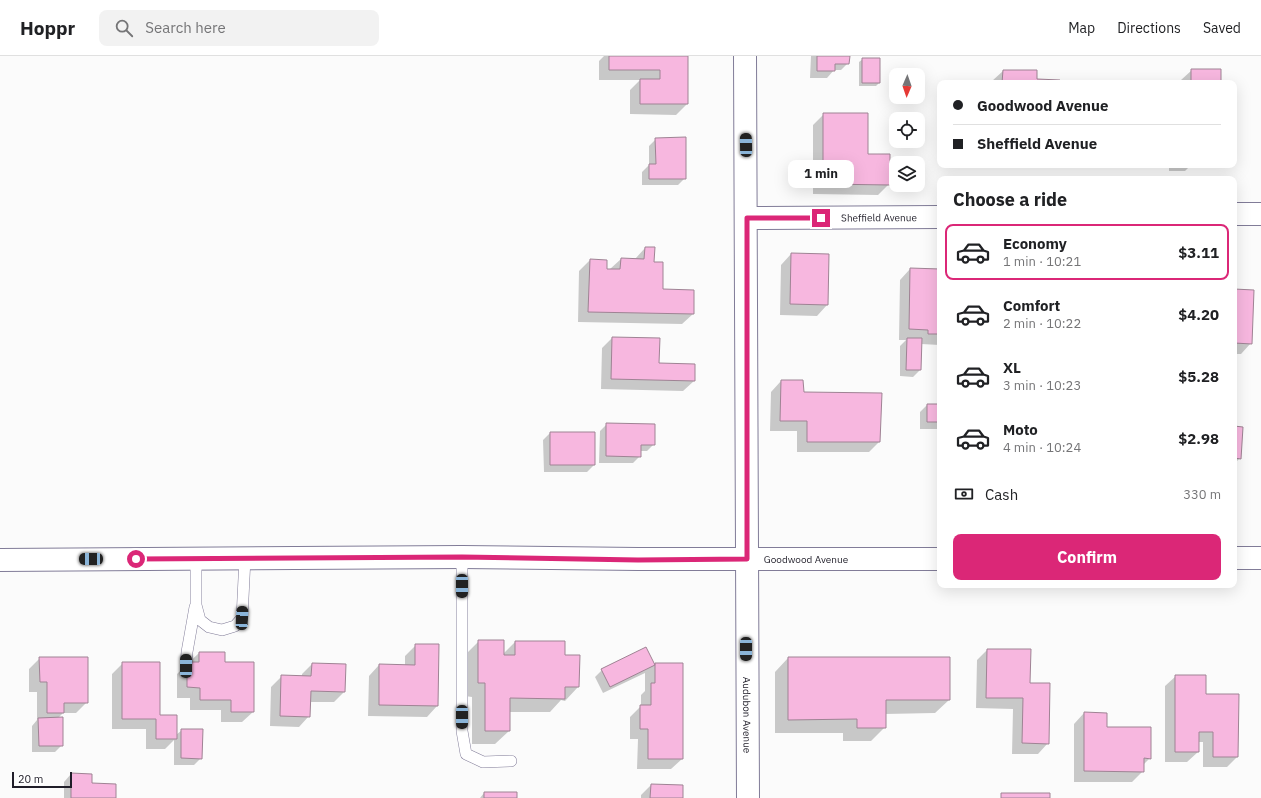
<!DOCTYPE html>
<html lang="en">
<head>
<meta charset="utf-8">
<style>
  body { margin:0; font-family:"IBM Plex Sans",sans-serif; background:#f2f2f2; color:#202124; height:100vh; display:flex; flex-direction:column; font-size:15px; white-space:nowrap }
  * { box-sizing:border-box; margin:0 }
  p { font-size:13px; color:#757577 }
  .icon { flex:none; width:22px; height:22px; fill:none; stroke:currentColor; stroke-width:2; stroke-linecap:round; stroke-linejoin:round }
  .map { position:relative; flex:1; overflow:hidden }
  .sheet { position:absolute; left:937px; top:120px; width:300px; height:412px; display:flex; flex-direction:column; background:#fff; border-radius:8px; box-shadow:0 4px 16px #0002 }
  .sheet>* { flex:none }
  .banner { position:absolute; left:937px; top:24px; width:300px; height:88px; border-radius:8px; box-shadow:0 4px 16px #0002; display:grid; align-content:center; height:88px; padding:0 16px; background:#fff }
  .needle { width:26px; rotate:182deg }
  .buttons { position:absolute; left:889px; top:12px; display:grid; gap:8px }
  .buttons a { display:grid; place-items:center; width:36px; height:36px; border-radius:8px; background:#fff; box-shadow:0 4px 16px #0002; font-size:20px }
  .scale { position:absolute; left:12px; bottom:10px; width:60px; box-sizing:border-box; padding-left:4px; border:2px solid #201e29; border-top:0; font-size:11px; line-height:14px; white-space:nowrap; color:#201e29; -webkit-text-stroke:3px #fff; paint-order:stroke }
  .end { position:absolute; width:18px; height:18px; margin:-9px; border:5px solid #db2777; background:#fff; box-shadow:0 0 0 2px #fff }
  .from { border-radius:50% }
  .bubble { position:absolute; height:28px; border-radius:8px; background:#fff; box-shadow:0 4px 16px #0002; font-size:13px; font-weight:800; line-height:28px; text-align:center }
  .car { position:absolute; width:12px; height:24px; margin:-12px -6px; border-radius:5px; box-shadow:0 0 3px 1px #0007; background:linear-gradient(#222 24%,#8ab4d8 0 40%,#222 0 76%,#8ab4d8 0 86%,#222 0) }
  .banner b { display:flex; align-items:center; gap:14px; height:38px; font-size:15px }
  .banner b+b { border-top:1px solid #e0e0e0 }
  .banner i { width:10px; height:10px; background:#202124 }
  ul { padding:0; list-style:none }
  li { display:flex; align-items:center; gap:12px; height:56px; margin:0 8px 6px; padding:0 8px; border:2px solid transparent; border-radius:8px }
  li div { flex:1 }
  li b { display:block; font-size:15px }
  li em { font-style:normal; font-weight:800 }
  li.active { border-color:#db2777 }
  li>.icon { width:36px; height:36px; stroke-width:1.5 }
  h2 { padding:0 16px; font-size:18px; line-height:48px }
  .pay { display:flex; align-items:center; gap:10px; height:44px; padding:0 16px; font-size:15px }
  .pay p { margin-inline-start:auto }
  .primary-button { display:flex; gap:8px; margin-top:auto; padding:8px 16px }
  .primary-button a { flex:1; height:46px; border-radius:8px; background:#db2777; color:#fff; font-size:16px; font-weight:800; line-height:46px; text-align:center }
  header { display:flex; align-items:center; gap:24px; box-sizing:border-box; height:56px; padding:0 20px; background:#fff; border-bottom:1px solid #e0e0e0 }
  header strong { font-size:19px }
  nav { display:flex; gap:22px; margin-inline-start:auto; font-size:14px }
  .search { width:280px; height:36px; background:#f2f2f2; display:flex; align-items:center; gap:10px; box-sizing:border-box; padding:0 14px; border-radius:8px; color:#757577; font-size:15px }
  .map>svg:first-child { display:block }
</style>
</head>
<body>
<header>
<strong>Hoppr</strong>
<div class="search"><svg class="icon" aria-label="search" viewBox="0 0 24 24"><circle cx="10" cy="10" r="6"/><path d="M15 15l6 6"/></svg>Search here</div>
<nav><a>Map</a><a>Directions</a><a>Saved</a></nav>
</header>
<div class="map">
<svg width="1261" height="742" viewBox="0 0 1261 742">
  <rect width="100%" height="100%" fill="#fbfbfb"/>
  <!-- shadow -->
  <path fill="#0003" d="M604,0H687V48L676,59L630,58V34L640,24H599V5Z
    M811,0H849L848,7L841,14H834L827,22H810Z
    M863,3L879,27L876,30H859V6Z
    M1192,14L1220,27H1181V24Z
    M1003,15H1036V24L1059,27H992V25Z
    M824,58L867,99L889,128L878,139L813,138V69Z
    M656,83L685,122L678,129H642V116L649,109V90Z
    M1169,109H1191L1185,115H1169Z
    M645,192L653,207L662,234L693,258L682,268L578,266L579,215L590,204L606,205V214L610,213L621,203H635Z
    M791,198L828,199L827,249L817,260L780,259L781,209Z
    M910,213L940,214V289L921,288L920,314L913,321L900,320V290L906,284H899L900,224Z
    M1234,234L1251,287L1241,298H1234Z
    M612,282L658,308L694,325L683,335L601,333L602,292Z
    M781,325L803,337L879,386L869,396H797V375H770L771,336Z
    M927,349H940V373H920V356Z
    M607,368L654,388L647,395H640V400L633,407H599L600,375Z
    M1234,371L1240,402L1234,408Z
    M550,377L594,409L587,416H544L543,384Z
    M479,585L503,598L515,586L564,600L578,631L565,645L561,644L550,656H509V675L495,688H472V641L465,640V599Z
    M416,589H438L437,650L427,661L368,660L369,620L379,609L405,610V600Z
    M646,592L654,610L656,608L682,703L671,713H637L638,683H630V661L641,650V639L645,635V617L603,637L595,621L602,614Z
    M987,594L1029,628L1048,687L1038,698H1012L1013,653L976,652L977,604Z
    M199,597L224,607L253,656L242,666H221V654H190V642H177V618Z
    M40,602L87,646L76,657H63L58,662L62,689L55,696H32V670L37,664V636H29V613Z
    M788,602L949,644L935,657L885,658V671L871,685H843V677H775V616Z
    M123,607L159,660L176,679L182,674L201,702L194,709H174V684L165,693H146V673H112V618Z
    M312,608L344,636L334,646H310L309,660L299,671L270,670L271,631L282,620L302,621V618Z
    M1176,620L1205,639L1237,701L1227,711H1203V686H1198V696L1187,706H1165V630Z
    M1084,657L1150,702L1143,709V715L1132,726H1074V668Z
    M71,718L91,728L115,742H64V726Z
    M651,729L682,742H641V739Z
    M484,737L516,742H480Z"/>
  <!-- building -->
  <path fill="#f7b7df" stroke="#9f8394" d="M609,0H688V48H640V23H660V14H609Z
    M817,0H850L849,8H835V15H817Z
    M862,2H880V27H862Z
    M1191,13H1221V27H1191Z
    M1003,14H1037V23L1060,24V27H1002Z
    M823,57H868V98H890V129L823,128Z
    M686,81V123H649V108H656L655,82Z
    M645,191H655L654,206H663V233L694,234V258L588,256L590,203L607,204V213H620L621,202L644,203Z
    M791,197L829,198L828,249L790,248Z
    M910,212L940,213V278H928V274L909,273Z
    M1234,233L1254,234L1252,288L1234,287Z
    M612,281L660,282L659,307L695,308V325L611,323Z
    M907,282H922L921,314H906Z
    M781,324H803L804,336L882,337L880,386H807V365H780Z
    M927,348H940V366H927Z
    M606,367L655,368V389H641V401L606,400Z
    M1234,370L1243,371L1241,403L1234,402Z
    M550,376H595V409H550Z
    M478,584H504V599H515V585H565V599H580L579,631H565V643L510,642V675H485V627H478Z
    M415,588H439L438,650L379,649V608L415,609Z
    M646,591L655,609L610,631L601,613Z
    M987,593H1031L1030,627H1050L1049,688L1022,687L1023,642H986Z
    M199,596H225V606H254V656H231V644H200V632L187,631V606H199Z
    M39,601H88V647H64V657H47V626H40Z
    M788,601H950V644H886V672H857V663L788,664Z
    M122,606H160V659H177V683H156V663H122Z
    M312,607L346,608L345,636L311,635L310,661L280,660L281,619L311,620Z
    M655,607H683V703H648V673H640V649H651V627H655Z
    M1175,619H1206V638H1239L1238,701H1213V676H1199V696H1175Z
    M1084,656L1107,657V671H1151V703L1144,702V716L1084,715Z
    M63,661V690H39L38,662Z
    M181,673H203L202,703L181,702Z
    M71,717L92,718V727L116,728V742H71Z
    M651,728L683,729V742H650Z
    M484,736H517V742H484Z
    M1001,737H1050V742H1001Z"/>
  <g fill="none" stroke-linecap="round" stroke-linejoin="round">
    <!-- lane casing -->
    <g stroke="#817c98" stroke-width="12">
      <path id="lane" d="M462,501V675L466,698L483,706L511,705
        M196,503V549L200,564L209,571L222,574L235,570L242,562L245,502
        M186,610L187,596L195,551"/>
    </g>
    <!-- street casing -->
    <g stroke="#817c98" stroke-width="24">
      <g id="street">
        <path id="s1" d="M745,0C748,247 745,495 748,742"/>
        <path d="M1234,158H1261"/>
        <path id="s2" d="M747,162L940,161"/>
      </g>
    </g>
    <!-- secondary casing -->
    <g stroke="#817c98" stroke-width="24">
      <g id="secondary">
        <path d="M1234,502H1261"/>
        <path id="s3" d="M0,504L462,501L638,503H940"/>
      </g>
    </g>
    <!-- lane -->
    <use href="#lane" stroke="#fff" stroke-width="11"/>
    <!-- street -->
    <use href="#street" stroke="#fff" stroke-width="22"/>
    <!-- secondary -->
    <use href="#secondary" stroke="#fff" stroke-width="22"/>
  </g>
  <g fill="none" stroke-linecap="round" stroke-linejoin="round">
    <!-- route -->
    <path stroke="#db2777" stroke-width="5" d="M136,503L462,501L638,504L747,503V162H821"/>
  </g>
  <g text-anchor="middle" stroke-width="4" stroke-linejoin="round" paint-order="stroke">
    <!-- street labels -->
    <g font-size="10" fill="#201e29" stroke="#fff">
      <text dy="4" stroke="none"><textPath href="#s2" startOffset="132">Sheffield Avenue</textPath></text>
      <text dy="4" stroke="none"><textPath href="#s3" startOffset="806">Goodwood Avenue</textPath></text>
      <text dy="4" stroke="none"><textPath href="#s1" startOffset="659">Audubon Avenue</textPath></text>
    </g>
  </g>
</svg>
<div class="buttons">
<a><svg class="needle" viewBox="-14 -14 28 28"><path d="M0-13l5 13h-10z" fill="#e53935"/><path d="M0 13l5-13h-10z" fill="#757577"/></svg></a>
<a><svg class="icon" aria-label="locate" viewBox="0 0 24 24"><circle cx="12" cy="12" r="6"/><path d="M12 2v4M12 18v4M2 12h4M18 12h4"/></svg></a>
<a><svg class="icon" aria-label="layers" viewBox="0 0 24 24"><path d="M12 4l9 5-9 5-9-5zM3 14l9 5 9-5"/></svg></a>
</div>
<div class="scale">20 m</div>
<i class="end from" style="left:136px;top:503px"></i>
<i class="end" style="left:821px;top:162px"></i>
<div class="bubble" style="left:788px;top:104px;width:66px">1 min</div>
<i class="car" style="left:746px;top:89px;rotate:359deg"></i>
<i class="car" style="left:91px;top:503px;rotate:270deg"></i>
<i class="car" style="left:462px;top:530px;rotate:180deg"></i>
<i class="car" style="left:242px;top:562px;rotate:3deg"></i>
<i class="car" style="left:746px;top:593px;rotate:180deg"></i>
<i class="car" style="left:186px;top:610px;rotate:0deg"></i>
<i class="car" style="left:462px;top:661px;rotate:180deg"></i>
<div class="banner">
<b><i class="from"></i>Goodwood Avenue</b>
<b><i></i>Sheffield Avenue</b>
</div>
<section class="sheet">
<h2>Choose a ride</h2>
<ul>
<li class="active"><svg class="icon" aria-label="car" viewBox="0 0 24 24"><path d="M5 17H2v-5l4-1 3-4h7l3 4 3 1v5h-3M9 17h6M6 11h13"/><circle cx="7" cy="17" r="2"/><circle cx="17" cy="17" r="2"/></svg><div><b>Economy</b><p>1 min · 10:21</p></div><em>$3.11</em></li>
<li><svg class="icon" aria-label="car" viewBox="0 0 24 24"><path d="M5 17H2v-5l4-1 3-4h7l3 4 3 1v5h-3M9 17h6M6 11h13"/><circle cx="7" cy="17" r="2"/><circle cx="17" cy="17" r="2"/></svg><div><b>Comfort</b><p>2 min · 10:22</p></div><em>$4.20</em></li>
<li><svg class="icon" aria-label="car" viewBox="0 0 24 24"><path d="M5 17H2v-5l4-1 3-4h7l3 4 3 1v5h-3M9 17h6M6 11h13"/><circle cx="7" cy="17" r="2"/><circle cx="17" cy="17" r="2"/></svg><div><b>XL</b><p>3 min · 10:23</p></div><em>$5.28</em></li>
<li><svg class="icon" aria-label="car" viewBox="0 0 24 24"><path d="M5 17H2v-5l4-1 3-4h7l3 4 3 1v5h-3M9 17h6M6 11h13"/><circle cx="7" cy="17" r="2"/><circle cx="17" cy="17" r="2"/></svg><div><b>Moto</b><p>4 min · 10:24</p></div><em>$2.98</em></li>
</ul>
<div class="pay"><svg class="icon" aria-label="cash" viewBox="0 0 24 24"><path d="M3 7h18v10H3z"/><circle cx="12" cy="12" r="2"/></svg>Cash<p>330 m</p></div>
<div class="primary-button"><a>Confirm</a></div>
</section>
</div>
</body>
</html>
